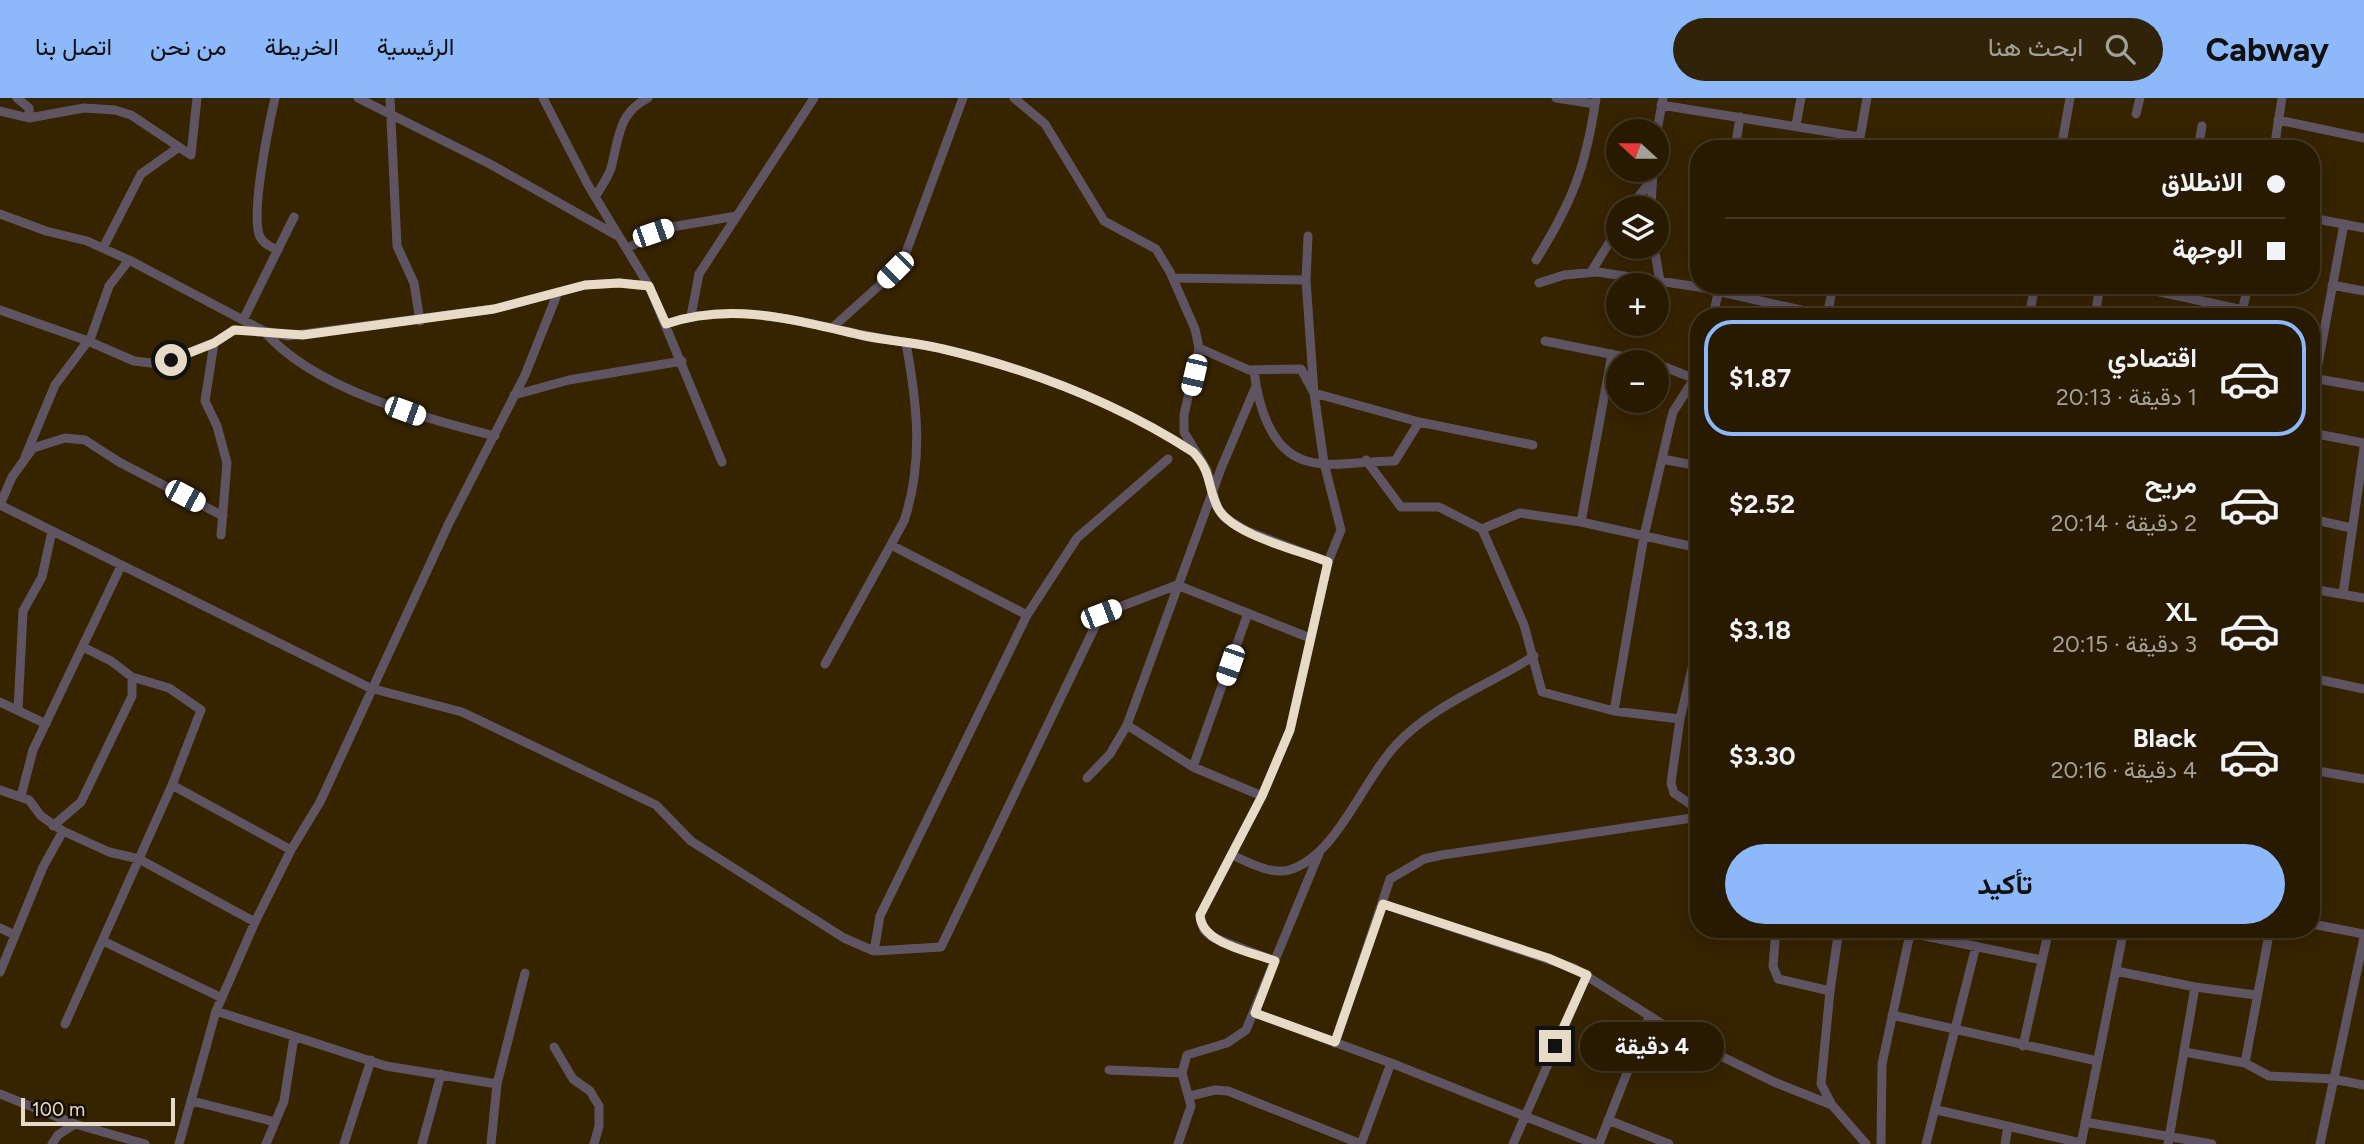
<!DOCTYPE html>
<html lang="ar">
<head>
<meta charset="utf-8">
<style>
  body { margin:0; font-family:Figtree,Vazirmatn,sans-serif; background:#30230a; color:#f1f3f6; direction:rtl; height:100vh; display:flex; flex-direction:column; font-size:26px; white-space:nowrap }
  * { box-sizing:border-box; margin:0 }
  p { font-size:23px; color:#a5a199 }
  .icon { flex:none; width:38px; height:38px; fill:none; stroke:currentColor; stroke-width:2; stroke-linecap:round; stroke-linejoin:round }
  .map { position:relative; flex:1; overflow:hidden; direction:ltr }
  .side { position:absolute; left:1690px; top:210px; width:630px; height:630px; display:flex; flex-direction:column; background:#281a00; border-radius:28px; box-shadow:0 4px 18px #0003,0 0 0 2px #443822; direction:rtl }
  .side>* { flex:none }
  .hud { position:absolute; left:1690px; top:42px; width:630px; height:154px; border-radius:28px; box-shadow:0 4px 18px #0003,0 0 0 2px #443822; direction:rtl; display:grid; align-content:center; height:154px; padding:0 35px; background:#281a00 }
  .needle { width:46px; rotate:291deg }
  .tools { position:absolute; left:1606px; top:21px; display:grid; gap:14px }
  .tools a { display:grid; place-items:center; width:63px; height:63px; border-radius:50%; background:#281a00; box-shadow:0 4px 18px #0003,0 0 0 2px #443822; font-size:35px }
  .scale { position:absolute; left:21px; bottom:18px; width:154px; box-sizing:border-box; padding-left:7px; border:4px solid #e7dac7; border-top:0; font-size:19px; line-height:24px; white-space:nowrap; color:#e7dac7; -webkit-text-stroke:5px #170e03; paint-order:stroke }
  .end { position:absolute; width:32px; height:32px; margin:-16px; border:9px solid #e7dac7; background:#111; box-shadow:0 0 0 4px #111 }
  .from { border-radius:50% }
  .bubble { position:absolute; height:49px; border-radius:24px; background:#281a00; box-shadow:0 4px 18px #0003,0 0 0 2px #443822; font-size:23px; font-weight:700; line-height:49px; text-align:center; direction:rtl }
  .car { position:absolute; width:21px; height:42px; margin:-21px -10px; border-radius:9px; box-shadow:0 0 5px 2px #0007; background:linear-gradient(#fff 24%,#345 0 40%,#fff 0 76%,#345 0 86%,#fff 0) }
  .hud b { display:flex; align-items:center; gap:24px; height:66px; font-size:26px }
  .hud b+b { border-top:2px solid #443822 }
  .hud i { width:18px; height:18px; background:#f1f3f6 }
  ul { padding:12px 0 0; list-style:none }
  li { display:flex; align-items:center; gap:21px; height:116px; margin:0 14px 10px; padding:0 21px; border:4px solid transparent; border-radius:28px }
  li div { flex:1 }
  li b { display:block; font-size:26px }
  li em { font-style:normal; font-weight:700 }
  li.active { border-color:#8db9fc }
  li>.icon { width:63px; height:63px; stroke-width:1.5 }
  .button { display:flex; gap:14px; margin-top:auto; padding:14px 35px }
  .button a { flex:1; height:80px; border-radius:42px; background:#8db9fc; color:#111; font-size:28px; font-weight:700; line-height:80px; text-align:center }
  header { display:flex; align-items:center; gap:42px; box-sizing:border-box; height:98px; padding:0 35px; background:#8db9fc; color:#111 }
  header strong { font-size:33px }
  nav { display:flex; gap:38px; margin-inline-start:auto; font-size:24px }
  .search { width:490px; height:63px; background:#30230a; display:flex; align-items:center; gap:18px; box-sizing:border-box; padding:0 24px; border-radius:38px; color:#a5a199; font-size:26px }
  .map>svg:first-child { display:block }
</style>
</head>
<body>
<header>
<strong>Cabway</strong>
<div class="search"><svg class="icon" aria-label="search" viewBox="0 0 24 24"><circle cx="10" cy="10" r="6"/><path d="M15 15l6 6"/></svg>ابحث هنا</div>
<nav><a>الرئيسية</a><a>الخريطة</a><a>من نحن</a><a>اتصل بنا</a></nav>
</header>
<div class="map">
<svg width="2364" height="1046" viewBox="0 0 2364 1046">
  <rect width="100%" height="100%" fill="#362300"/>
  <g fill="none" stroke-linecap="round" stroke-linejoin="round">
    <!-- street -->
    <path stroke="#5f5462" stroke-width="9" d="M17,0L29,10V20
      M275,0C269,26 250,116 260,139C264,146 271,149 278,152
      M358,0L490,66L616,137
      M390,0L397,148L414,185L420,223
      M543,0L588,87L649,188L722,364
      M1014,0L1045,26L1104,123L1156,151L1170,174L1195,231L1199,250L1184,317V334L1207,372L1217,409L1224,419L1247,433L1328,464
      M1556,0L1595,6
      M1661,7L1860,39
      M0,13L29,20L84,10L115,12L131,17L191,57
      M2136,16L2140,0
      M2278,22L2364,40
      M1796,27L1801,0
      M1657,33L1663,0
      M1735,51L1740,19
      M1858,51L1867,0
      M2061,51L2070,0
      M2198,51L2202,28
      M2274,51L2282,0
      M191,57L197,0
      M595,99C601,89 608,80 611,70C619,40 618,15 648,0
      M1630,110L1652,81
      M1651,110L1653,72
      M0,116L46,133L87,143L129,162
      M2312,120L2364,130
      M1654,149L1660,183
      M103,150L141,76L179,49
      M627,150L671,129L737,118
      M1536,162C1573,103 1586,68 1596,0
      M1591,174L1619,129
      M1173,180L1306,182
      M1539,185L1564,177L1597,174L1699,189L1832,219
      M2128,187L2243,212
      M2332,187L2364,193
      M0,212L88,243L134,263L151,265L171,262L214,245L234,232L264,233C313,291 423,320 495,338
      M691,218L699,176L814,0
      M1713,219L1718,195
      M1827,219L1833,187
      M2029,219L2035,187
      M2095,219L2100,187
      M2241,219L2248,187
      M243,222L294,119
      M666,226C733,203 798,223 864,237C890,243 917,245 943,251C1031,271 1115,305 1192,353
      M832,230L882,185L905,157L963,0
      M1545,243L1650,264
      M214,245L205,303L217,328L227,365L221,437
      M1199,250L1249,272L1301,271L1314,295L1419,324L1533,347
      M1657,266L1698,282
      M1254,273C1258,306 1270,353 1307,363C1333,371 1368,362 1395,363L1419,324
      M2312,280L2364,289
      M514,297L569,282L682,263
      M2312,298L2344,126
      M2312,335L2364,345
      M25,359L55,287L91,239L109,188L129,162L264,233L288,238L494,211L585,187L619,185L649,188
      M1662,361L1699,368
      M1366,362L1401,409H1439L1482,431L1524,527L1542,594L1614,613L1680,621
      M0,407L370,590L462,614L656,707L691,743L844,840L874,853L941,849L1101,516L1177,487L1310,540
      M0,407L12,379L33,350L65,340L85,342L119,364L223,418
      M2312,421L2351,430
      M1581,424L1612,256
      M1482,431L1520,415L1581,424L1699,450
      M891,447L1027,517L1077,440L1168,361
      M2312,491L2364,500
      M2343,496L2364,350
      M1699,511L1692,571L1680,621L1671,685L1674,695L1699,712
      M825,566L904,423C924,363 917,305 906,245
      M2312,580L2364,591
      M0,604L46,626
      M18,612L23,513L42,479L52,433
      M1614,613L1644,438L1670,326L1673,314L1699,273
      M1127,627L1193,669L1262,698
      M1193,669L1248,515
      M2312,672L2364,681
      M1087,680L1110,656L1127,627L1222,368L1256,288
      M172,687L291,752
      M0,692L29,702L41,718L63,733L109,754L139,761L255,824
      M21,698L33,652L121,468
      M53,728L81,704L132,598V579
      M1232,757C1248,764 1271,777 1289,772C1336,759 1363,682 1395,648C1431,608 1489,587 1534,558
      M1383,806L1574,870L1686,941L1774,984L1832,1007
      M2312,826L2364,836
      M0,830L15,837
      M1776,831L1773,868L1778,881L1830,893L1821,986L1832,1007L1866,1046
      M1910,835L2042,862
      M103,843L222,900
      M874,853L880,818L1027,517
      M1275,863L1212,839L1204,832L1200,817L1262,698L1290,632L1328,464L1341,432L1324,365L1314,295L1306,182L1308,138
      M2116,873L2195,889L2256,897
      M0,874L43,769L63,733
      M1830,893L1839,831
      M216,913L386,968L497,986
      M1255,915L1391,965
      M1892,917L2097,963
      M65,926L172,687L201,612L169,590L132,579L111,563L83,549
      M1335,945L1390,781L1424,761L1442,757L1699,719
      M2023,948L2049,831
      M554,949L573,981L590,993L599,1008V1028L594,1046
      M2185,954L2245,965L2269,978L2333,981L2364,987
      M2245,965L2270,831
      M1109,972L1182,975
      M0,996L75,1026L145,1046
      M1190,998L1215,992L1228,993L1361,1046
      M192,1003L275,1024
      M1937,1012L2081,1045
      M1608,1022L1669,1046
      M2085,1024L2212,1046
      M52,1046L58,1037L75,1026
      M179,1046L216,913L255,824L291,752L320,704L449,425L525,277L558,194
      M266,1046L284,1003L294,939
      M344,1046L371,962
      M422,1046L441,976
      M491,1046L497,986L525,875
      M1178,1046L1191,1008L1182,975L1187,957L1227,945L1246,932L1320,753
      M1361,1046L1391,965L1595,1046
      M1513,1046L1587,877
      M1599,1046L1649,919
      M1881,1046L1882,966L1911,831
      M1926,1046L1976,848
      M2005,1046L2008,1028
      M2081,1046L2124,831
      M2168,1046L2195,889
      M2320,1046L2364,840"/>
  </g>
  <g fill="none" stroke-linecap="round" stroke-linejoin="round">
    <!-- route -->
    <path stroke="#e7dac7" stroke-width="9" d="M171,262L214,245L234,232L303,237L494,211L585,187L619,185L649,188L666,226C733,203 798,223 865,238C891,243 918,245 943,251C1032,272 1117,305 1193,354C1212,374 1207,387 1217,408C1229,437 1300,452 1328,464L1290,632L1262,698L1200,817C1201,846 1252,854 1275,863L1255,915L1335,944L1383,806L1548,860L1587,877L1555,948"/>
  </g>
</svg>
<div class="tools">
<a><svg class="needle" viewBox="-14 -14 28 28"><path d="M0-13l5 13h-10z" fill="#e53935"/><path d="M0 13l5-13h-10z" fill="#a5a199"/></svg></a>
<a><svg class="icon" aria-label="layers" viewBox="0 0 24 24"><path d="M12 4l9 5-9 5-9-5zM3 14l9 5 9-5"/></svg></a>
<a>+</a>
<a>−</a>
</div>
<div class="scale">100 m</div>
<i class="end from" style="left:171px;top:262px"></i>
<i class="end" style="left:1555px;top:948px"></i>
<div class="bubble" style="left:1580px;top:924px;width:144px">4 دقيقة</div>
<i class="car" style="left:653px;top:135px;rotate:71deg"></i>
<i class="car" style="left:895px;top:172px;rotate:225deg"></i>
<i class="car" style="left:1194px;top:277px;rotate:193deg"></i>
<i class="car" style="left:405px;top:313px;rotate:110deg"></i>
<i class="car" style="left:185px;top:398px;rotate:118deg"></i>
<i class="car" style="left:1101px;top:516px;rotate:69deg"></i>
<i class="car" style="left:1230px;top:567px;rotate:199deg"></i>
<div class="hud">
<b><i class="from"></i>الانطلاق</b>
<b><i></i>الوجهة</b>
</div>
<section class="side">
<ul>
<li class="active"><svg class="icon" aria-label="car" viewBox="0 0 24 24"><path d="M5 17H2v-5l4-1 3-4h7l3 4 3 1v5h-3M9 17h6M6 11h13"/><circle cx="7" cy="17" r="2"/><circle cx="17" cy="17" r="2"/></svg><div><b>اقتصادي</b><p>1 دقيقة · 20:13</p></div><em>$1.87</em></li>
<li><svg class="icon" aria-label="car" viewBox="0 0 24 24"><path d="M5 17H2v-5l4-1 3-4h7l3 4 3 1v5h-3M9 17h6M6 11h13"/><circle cx="7" cy="17" r="2"/><circle cx="17" cy="17" r="2"/></svg><div><b>مريح</b><p>2 دقيقة · 20:14</p></div><em>$2.52</em></li>
<li><svg class="icon" aria-label="car" viewBox="0 0 24 24"><path d="M5 17H2v-5l4-1 3-4h7l3 4 3 1v5h-3M9 17h6M6 11h13"/><circle cx="7" cy="17" r="2"/><circle cx="17" cy="17" r="2"/></svg><div><b>XL</b><p>3 دقيقة · 20:15</p></div><em>$3.18</em></li>
<li><svg class="icon" aria-label="car" viewBox="0 0 24 24"><path d="M5 17H2v-5l4-1 3-4h7l3 4 3 1v5h-3M9 17h6M6 11h13"/><circle cx="7" cy="17" r="2"/><circle cx="17" cy="17" r="2"/></svg><div><b>Black</b><p>4 دقيقة · 20:16</p></div><em>$3.30</em></li>
</ul>
<div class="button"><a>تأكيد</a></div>
</section>
</div>
</body>
</html>
